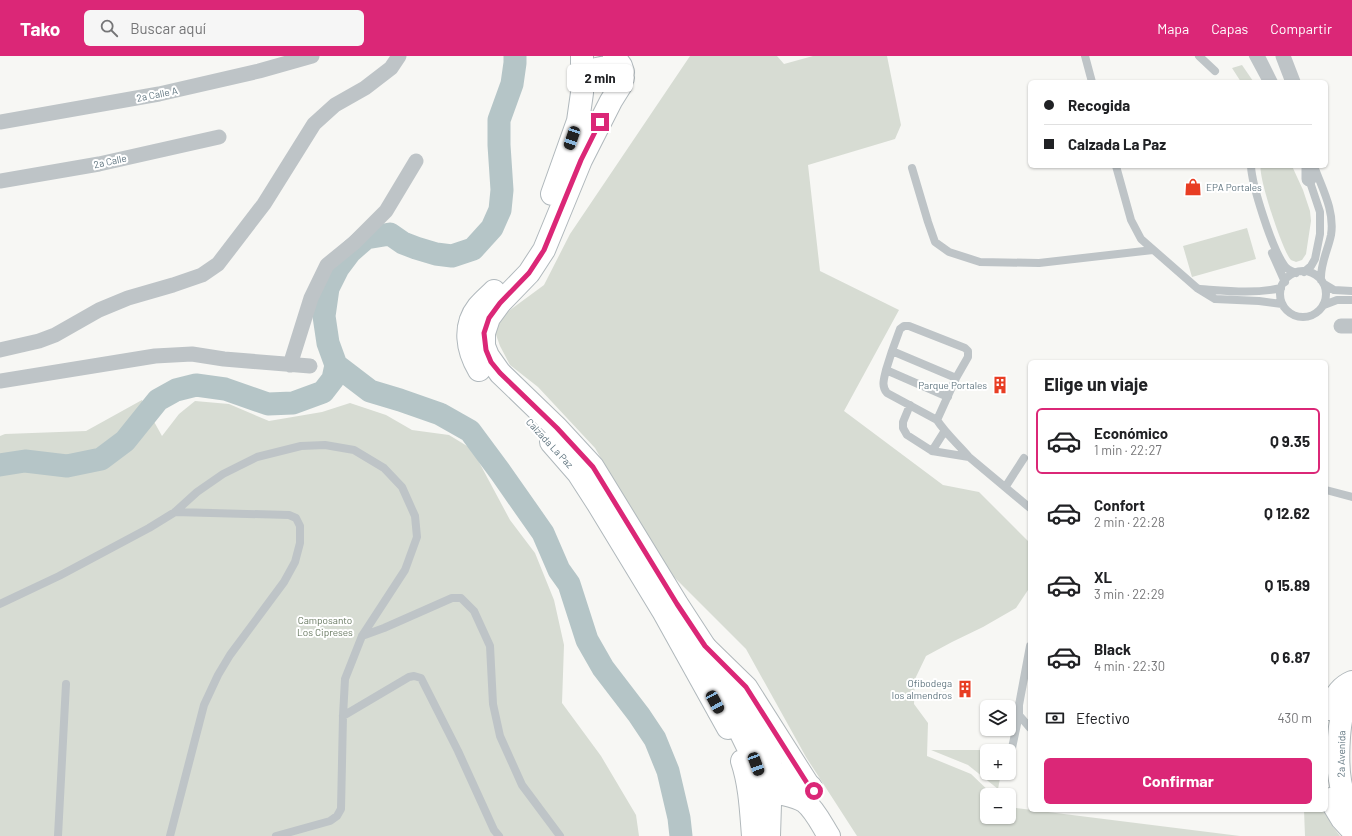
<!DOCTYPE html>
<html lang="es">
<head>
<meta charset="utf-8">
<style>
  body { margin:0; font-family:Barlow,sans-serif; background:#f6f6f6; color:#202124; height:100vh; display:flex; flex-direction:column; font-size:15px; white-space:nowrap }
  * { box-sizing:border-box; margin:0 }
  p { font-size:13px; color:#757577 }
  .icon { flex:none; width:22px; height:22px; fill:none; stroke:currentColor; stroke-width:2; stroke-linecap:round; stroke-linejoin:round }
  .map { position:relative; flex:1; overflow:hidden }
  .panel { position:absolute; left:1028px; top:304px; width:300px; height:452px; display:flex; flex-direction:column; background:#fff; border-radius:6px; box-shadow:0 1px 3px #0004 }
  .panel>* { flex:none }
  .guide { position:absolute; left:1028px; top:24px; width:300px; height:88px; border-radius:6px; box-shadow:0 1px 3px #0004; display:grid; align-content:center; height:88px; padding:0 16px; background:#fff }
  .buttons { position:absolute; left:980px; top:644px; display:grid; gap:8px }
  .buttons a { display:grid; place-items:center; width:36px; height:36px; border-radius:6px; background:#fff; box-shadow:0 1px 3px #0004; font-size:20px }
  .end { position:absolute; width:18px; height:18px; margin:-9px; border:5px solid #db2777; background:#fff; box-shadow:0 0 0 2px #fff }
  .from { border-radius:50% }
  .bubble { position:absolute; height:28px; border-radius:6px; background:#fff; box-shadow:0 1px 3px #0004; font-size:13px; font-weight:700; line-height:28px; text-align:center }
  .car { position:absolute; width:12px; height:24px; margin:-12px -6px; border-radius:5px; box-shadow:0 0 3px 1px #0007; background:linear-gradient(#222 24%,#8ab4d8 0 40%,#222 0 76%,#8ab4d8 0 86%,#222 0) }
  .guide b { display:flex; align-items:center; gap:14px; height:38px; font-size:15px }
  .guide b+b { border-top:1px solid #e0e0e0 }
  .guide i { width:10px; height:10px; background:#202124 }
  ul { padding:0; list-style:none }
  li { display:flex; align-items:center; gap:12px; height:66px; margin:0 8px 6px; padding:0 8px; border:2px solid transparent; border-radius:6px }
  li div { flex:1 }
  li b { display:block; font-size:15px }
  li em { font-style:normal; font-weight:700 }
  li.current { border-color:#db2777 }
  li>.icon { width:36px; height:36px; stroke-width:1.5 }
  h2 { padding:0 16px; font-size:18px; line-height:48px }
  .pay { display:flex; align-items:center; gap:10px; height:44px; padding:0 16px; font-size:15px }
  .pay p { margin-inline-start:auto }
  .primary-button { display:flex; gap:8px; margin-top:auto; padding:8px 16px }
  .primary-button a { flex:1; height:46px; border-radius:6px; background:#db2777; color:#fff; font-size:16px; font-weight:700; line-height:46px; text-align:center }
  header { display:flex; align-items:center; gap:24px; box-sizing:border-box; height:56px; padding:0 20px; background:#db2777; color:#fff }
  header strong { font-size:19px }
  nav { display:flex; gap:22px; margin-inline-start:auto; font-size:14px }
  .search { width:280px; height:36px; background:#f6f6f6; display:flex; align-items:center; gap:10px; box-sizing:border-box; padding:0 14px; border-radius:6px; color:#757577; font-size:15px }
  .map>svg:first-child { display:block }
</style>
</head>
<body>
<header>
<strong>Tako</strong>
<div class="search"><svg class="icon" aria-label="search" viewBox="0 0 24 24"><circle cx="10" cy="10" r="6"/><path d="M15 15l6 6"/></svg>Buscar aquí</div>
<nav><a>Mapa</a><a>Capas</a><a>Compartir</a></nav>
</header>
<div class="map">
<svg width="1352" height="780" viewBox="0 0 1352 780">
  <rect width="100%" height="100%" fill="#f7f7f4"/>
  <!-- green -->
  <path fill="#d7dcd3" d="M690,0H777L784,8L813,0H887L901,69L895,83L808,109L820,215L899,254L844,355L943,429L979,436L1030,487V531L1016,552L983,571L952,586L926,600L915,623L914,648L928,667L927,700L971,718L993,739H987V761H1009V751L1240,780H857L806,701L746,593L664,511L595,392L538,331L510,309L500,290L494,273L506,257L544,229L570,178Z
    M1242,9L1253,25L1252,26H1241L1232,12Z
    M1261,110H1292L1303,134L1310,155L1311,165L1306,198L1302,204L1296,206C1295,205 1292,205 1291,204C1283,197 1257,117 1261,110Z
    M1247,172L1256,203L1192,221L1183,190Z
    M142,344L162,380L179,358L195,345L229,348L269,365L322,356L350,347L386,359L412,374L449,379L472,393L510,464L535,497L554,544L564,589L562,647L601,700L636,759L639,780H0V380L5,378L86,375Z
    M931,694H1004V695H987V717H1001L998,733L968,709Z
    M1304,754H1325L1331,768L1340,780H1305Z"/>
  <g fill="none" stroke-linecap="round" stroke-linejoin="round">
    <!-- river -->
    <path stroke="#b5c5c7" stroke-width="23" d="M515,0V7L512,28L499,64V89L502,134L500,154L492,172L473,193L452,200L436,198L416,192L403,187L390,178L366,182L350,196L338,212L328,232L324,260L328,287L336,309L370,335L400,344L440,358L470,375L501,417L543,477L559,514L569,528L587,584L603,612L639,659L655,683L668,715L679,762L681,780
      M0,409L25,405L67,410L101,403L125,385L158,344L176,334L196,329L225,333L268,348L293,347L323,336L333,323L336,309"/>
    <!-- secondary casing -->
    <g stroke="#b0b8bc" stroke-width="24">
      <path id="secondary" d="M614,0L621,10L623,16L621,29L611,45L581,104L544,194L529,217L500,247L489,262L484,277V290L488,300L500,317L557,372L593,411L677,548L705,591L765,691L770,703L771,717
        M582,25C596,8 606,8 623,22
        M552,138L578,65L582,37V0
        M479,314C467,294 463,270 478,251C483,245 489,240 494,235
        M551,386L578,417L598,448L663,555L728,672"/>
    </g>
    <!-- primary casing -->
    <g stroke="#b1b8bb" stroke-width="24">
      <path id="primary" d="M705,591L746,631L807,727
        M1352,643C1348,647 1345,651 1343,656C1338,673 1337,707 1340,724C1341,735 1347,744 1352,753
        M1330,653C1334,641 1340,631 1352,626
        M719,655L739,673L756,708L762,728C770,739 793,737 805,746C815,754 822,769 829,780
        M742,705C750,729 751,755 753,780
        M1330,743L1342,763L1352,774
        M769,780L771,717C784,719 802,721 811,731"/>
    </g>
    <!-- lane -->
    <path stroke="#bec4c7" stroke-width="8" d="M1085,0L1092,26
      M1199,0L1215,15
      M1253,0L1267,26
      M1261,0L1274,26
      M1116,110L1131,164L1141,183L1197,232L1215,243L1259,245L1282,248
      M1251,110C1252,130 1272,192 1284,209C1287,214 1291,215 1296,217
      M1314,110C1322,132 1335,155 1331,179C1328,194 1320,208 1321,224
      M912,112L928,166L935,186L949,196L980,206L1039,207L1153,194
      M1272,197L1285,226
      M1280 238a23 23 0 1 1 46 0a23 23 0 1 1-46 0Z
      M1304,216L1311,210L1315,203L1320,178V156L1308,120
      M1324,228L1334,234L1352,235
      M1200,233C1228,235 1254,238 1281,232
      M1324,249L1337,244H1352
      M892,295L900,273L904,270H909L965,292L968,295V301L956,322
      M886,314C884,323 881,330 887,337L937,364L956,322L892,295L886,314L948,341
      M910,349L903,366V372L907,379L932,395L969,401L1030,452
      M937,364C946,378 958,388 969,401
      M932,395L944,376
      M1006,430L1024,402
      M1326,434L1352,441
      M0,548L59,520L149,472L175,456L197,436L223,418L257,401L301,390L325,389L354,394L384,412L402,431L415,460L417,481L405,514L362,580L345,623L343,660L341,753L337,760L330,765L276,780
      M362,580L384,572L452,542H461L474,555L490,590L493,648L500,680L522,729L560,780
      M1030,590L1019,649V659L1030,672
      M343,660L409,621L414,620L421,622L458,695L494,774L499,780
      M1009,706L1019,659
      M58,780L66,628
      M170,780L204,649L218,619L230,599L284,526L295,506L300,487V470L296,462L289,459L175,456"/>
    <!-- street -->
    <path stroke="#bec4c7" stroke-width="15" d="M1283,0L1293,26
      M0,66L159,38L259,15L312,0
      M1309,123V110
      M0,125L99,108L219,81
      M1341,270H1352
      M0,294L39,285L55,279L99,254L128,242L173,229L202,219L218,208L264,148L314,68L335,49L365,32L391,12L399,0
      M290,309L311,242L327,209L354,187L386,155L416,105
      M0,325L155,300L192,298L224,303L310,310"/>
    <!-- secondary -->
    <use href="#secondary" stroke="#fff" stroke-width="22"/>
    <!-- primary -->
    <use href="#primary" stroke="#fff" stroke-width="22"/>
  </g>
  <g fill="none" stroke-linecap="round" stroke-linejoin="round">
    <!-- route -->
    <path stroke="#db2777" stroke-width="5" d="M600,66L581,104L544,194L529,217L500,247L489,262L484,277L486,294L491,306L500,317L557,372L593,411L677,548L705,590L746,631L807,727L814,735"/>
  </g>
  <!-- icons -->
  <defs>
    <g id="shop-bare" transform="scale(1.38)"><path d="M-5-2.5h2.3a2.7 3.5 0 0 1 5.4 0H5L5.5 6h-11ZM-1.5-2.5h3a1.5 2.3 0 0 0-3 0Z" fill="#e83d23" stroke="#fff" stroke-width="2.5" paint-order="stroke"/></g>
    <g id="building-bare" transform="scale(1.38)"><path d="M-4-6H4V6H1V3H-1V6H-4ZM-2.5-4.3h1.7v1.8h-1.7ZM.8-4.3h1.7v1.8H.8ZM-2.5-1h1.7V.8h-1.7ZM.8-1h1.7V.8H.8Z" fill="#e83d23" stroke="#fff" stroke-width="2.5" paint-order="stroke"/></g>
  </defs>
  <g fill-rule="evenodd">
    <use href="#shop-bare" x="1193" y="131"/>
    <use href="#building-bare" x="1000" y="329"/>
    <use href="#building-bare" x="965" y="633"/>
  </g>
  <g text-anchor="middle" stroke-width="4" stroke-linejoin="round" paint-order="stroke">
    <!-- street labels -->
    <g font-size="10" fill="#617680" stroke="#fff">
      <text transform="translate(157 38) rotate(-11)" y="4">2a Calle A</text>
      <text transform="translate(110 105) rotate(-12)" y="4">2a Calle</text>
      <text transform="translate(550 387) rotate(47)" y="4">Calzada La Paz</text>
      <text transform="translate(1341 698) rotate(-89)" y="4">2a Avenida</text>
    </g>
    <!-- poi labels -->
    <g font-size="10" fill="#617680" stroke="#fff" text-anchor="end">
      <text x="1206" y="135" text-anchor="start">EPA Portales</text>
      <text x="987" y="333">Parque Portales</text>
      <text x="952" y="631">Ofibodega<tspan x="952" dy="12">los almendros</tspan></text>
    </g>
    <!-- park labels -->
    <g font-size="10" fill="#677860" stroke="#fff">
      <text x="325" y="568">Camposanto<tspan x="325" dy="12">Los Cipreses</tspan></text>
    </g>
  </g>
</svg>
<div class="buttons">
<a><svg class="icon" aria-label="layers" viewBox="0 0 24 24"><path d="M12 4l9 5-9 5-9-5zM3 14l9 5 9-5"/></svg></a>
<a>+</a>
<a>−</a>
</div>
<i class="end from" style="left:814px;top:735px"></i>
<i class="end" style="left:600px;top:66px"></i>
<div class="bubble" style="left:567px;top:8px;width:66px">2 min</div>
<i class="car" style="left:572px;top:82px;rotate:199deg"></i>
<i class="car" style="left:715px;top:646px;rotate:152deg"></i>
<i class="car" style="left:756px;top:708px;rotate:160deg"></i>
<div class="guide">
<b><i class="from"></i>Recogida</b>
<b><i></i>Calzada La Paz</b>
</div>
<section class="panel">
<h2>Elige un viaje</h2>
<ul>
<li class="current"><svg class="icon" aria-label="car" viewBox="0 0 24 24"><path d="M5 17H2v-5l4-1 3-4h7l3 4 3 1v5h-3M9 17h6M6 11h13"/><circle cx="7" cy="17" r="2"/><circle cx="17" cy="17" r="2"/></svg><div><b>Económico</b><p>1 min · 22:27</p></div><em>Q 9.35</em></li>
<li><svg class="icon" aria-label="car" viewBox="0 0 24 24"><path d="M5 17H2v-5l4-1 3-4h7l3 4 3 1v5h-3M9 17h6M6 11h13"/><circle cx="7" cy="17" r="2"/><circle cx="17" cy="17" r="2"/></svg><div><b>Confort</b><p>2 min · 22:28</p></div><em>Q 12.62</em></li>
<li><svg class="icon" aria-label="car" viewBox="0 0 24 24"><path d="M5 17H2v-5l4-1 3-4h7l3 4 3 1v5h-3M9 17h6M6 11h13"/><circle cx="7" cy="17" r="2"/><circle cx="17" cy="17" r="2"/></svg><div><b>XL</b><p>3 min · 22:29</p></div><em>Q 15.89</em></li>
<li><svg class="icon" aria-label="car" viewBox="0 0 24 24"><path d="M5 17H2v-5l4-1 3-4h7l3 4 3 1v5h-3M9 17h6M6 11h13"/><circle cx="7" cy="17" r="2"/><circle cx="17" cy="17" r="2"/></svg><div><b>Black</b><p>4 min · 22:30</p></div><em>Q 6.87</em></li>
</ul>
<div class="pay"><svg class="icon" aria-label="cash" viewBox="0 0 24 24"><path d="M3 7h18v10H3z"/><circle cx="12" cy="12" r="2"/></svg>Efectivo<p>430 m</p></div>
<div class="primary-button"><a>Confirmar</a></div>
</section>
</div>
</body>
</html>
